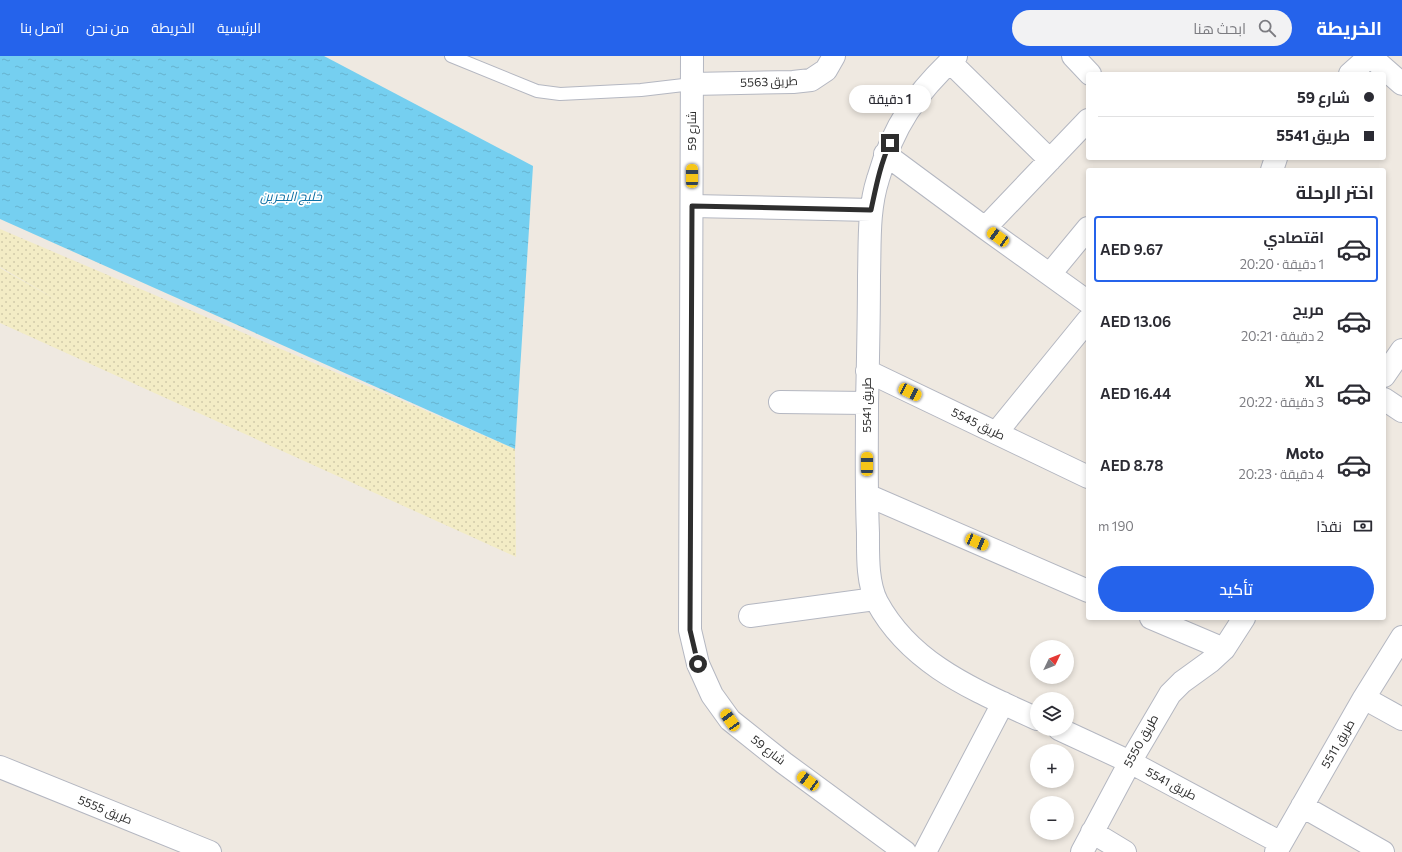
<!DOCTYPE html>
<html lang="ar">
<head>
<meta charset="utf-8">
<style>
  body { margin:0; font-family:Commissioner,Cairo,sans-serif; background:#f2f2f3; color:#2b2b33; direction:rtl; height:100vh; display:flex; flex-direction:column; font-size:15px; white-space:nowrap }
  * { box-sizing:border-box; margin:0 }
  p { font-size:13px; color:#7c7c81 }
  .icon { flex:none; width:22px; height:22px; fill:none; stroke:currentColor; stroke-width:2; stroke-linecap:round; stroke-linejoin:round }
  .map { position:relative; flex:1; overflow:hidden; direction:ltr }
  .sheet { position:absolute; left:1086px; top:112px; width:300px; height:452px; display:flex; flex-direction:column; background:#fff; border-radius:4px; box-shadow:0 2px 6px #0003; direction:rtl }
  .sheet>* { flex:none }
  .guide { position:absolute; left:1086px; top:16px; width:300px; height:88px; border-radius:4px; box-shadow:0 2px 6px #0003; direction:rtl; display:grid; align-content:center; height:88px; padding:0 12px; background:#fff }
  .needle { width:26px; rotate:47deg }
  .controls { position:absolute; left:1030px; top:584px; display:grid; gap:8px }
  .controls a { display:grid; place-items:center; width:44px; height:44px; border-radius:50%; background:#fff; box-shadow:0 2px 6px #0003; font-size:20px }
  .end { position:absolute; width:18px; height:18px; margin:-9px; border:5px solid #2e2e2e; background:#fff; box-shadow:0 0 0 2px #fff }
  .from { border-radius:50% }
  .bubble { position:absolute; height:28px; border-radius:14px; background:#fff; box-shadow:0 2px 6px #0003; font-size:13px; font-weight:600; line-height:28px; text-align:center; direction:rtl }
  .car { position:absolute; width:12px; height:24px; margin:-12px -6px; border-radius:5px; box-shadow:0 0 3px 1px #0007; background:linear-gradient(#f5c518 24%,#345 0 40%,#f5c518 0 76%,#345 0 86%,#f5c518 0) }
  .guide b { display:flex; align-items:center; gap:14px; height:38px; font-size:15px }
  .guide b+b { border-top:1px solid #e1e1e2 }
  .guide i { width:10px; height:10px; background:#2b2b33 }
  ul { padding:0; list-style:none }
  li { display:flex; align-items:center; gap:12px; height:66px; margin:0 8px 6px; padding:0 4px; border:2px solid transparent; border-radius:4px }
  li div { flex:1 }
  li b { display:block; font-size:15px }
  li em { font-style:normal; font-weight:600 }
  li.on { border-color:#2563eb }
  li>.icon { width:36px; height:36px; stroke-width:1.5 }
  h2 { padding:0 12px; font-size:18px; line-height:48px }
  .pay { display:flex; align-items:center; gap:10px; height:44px; padding:0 12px; font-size:15px }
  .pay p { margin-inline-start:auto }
  .button { display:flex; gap:8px; margin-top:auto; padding:8px 12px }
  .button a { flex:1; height:46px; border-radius:24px; background:#2563eb; color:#fff; font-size:16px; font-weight:600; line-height:46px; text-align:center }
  header { display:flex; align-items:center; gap:24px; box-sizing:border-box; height:56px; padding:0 20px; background:#2563eb; color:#fff }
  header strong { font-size:19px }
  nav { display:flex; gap:22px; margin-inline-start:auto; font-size:14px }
  .search { width:280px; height:36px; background:#f2f2f3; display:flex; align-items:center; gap:10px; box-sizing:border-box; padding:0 14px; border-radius:22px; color:#7c7c81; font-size:15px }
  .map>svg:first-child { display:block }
</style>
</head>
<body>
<header>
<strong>الخريطة</strong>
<div class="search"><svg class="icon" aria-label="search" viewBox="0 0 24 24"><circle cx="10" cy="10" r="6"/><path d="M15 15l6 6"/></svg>ابحث هنا</div>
<nav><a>الرئيسية</a><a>الخريطة</a><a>من نحن</a><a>اتصل بنا</a></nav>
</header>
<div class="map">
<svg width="1402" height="796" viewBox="0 0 1402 796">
  <defs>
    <pattern id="sand-dots" width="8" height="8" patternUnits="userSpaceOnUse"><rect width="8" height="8" fill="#f3ecc5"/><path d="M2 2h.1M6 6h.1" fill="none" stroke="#d1cbaa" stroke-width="1.8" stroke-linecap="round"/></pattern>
    <pattern id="water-ripples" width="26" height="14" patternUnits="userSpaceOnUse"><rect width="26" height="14" fill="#75cff0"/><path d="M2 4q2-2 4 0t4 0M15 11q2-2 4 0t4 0" fill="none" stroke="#66b2ce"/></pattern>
  </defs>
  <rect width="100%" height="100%" fill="#efe9e1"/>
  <!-- sand -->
  <path fill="url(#sand-dots)" d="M0,173L515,393L516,501L0,267V212L64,248L0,211Z"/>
  <!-- water -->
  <path fill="url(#water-ripples)" d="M0,0H324L533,110L515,393L0,163Z"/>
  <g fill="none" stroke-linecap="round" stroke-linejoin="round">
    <!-- service casing -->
    <g stroke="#b4b7c1" stroke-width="14">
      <path id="service" d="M451,0L537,35L560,38L641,34L692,28"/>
    </g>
    <!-- minor casing -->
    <g stroke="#b4b7c1" stroke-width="24">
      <path id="minor" d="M956,0C916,37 893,70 878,123C868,154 870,187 869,220C869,262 868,305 867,348C867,391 866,434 868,477C868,498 867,527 877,546C911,609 975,634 1037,663
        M1073,0L1090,18
        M1370,0L1402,28
        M950,6L1050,104
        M1350,18L1370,0
        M692,28L793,26L811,24L826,14L834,0
        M885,98L985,172L1088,246
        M1272,114L1276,102
        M692,150L871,154
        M985,172L1088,64
        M1050,218L1088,172
        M867,315L1088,421
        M1384,320L1402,294
        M1384,343L1402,355
        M780,346L867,347
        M996,377L1088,264
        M867,439L1088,535
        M750,560L875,543
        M1151,562L1224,593
        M1364,642L1402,663
        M1059,673L1130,706L1281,787
        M0,711L210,796
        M1302,750L1383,796
        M1092,776L1125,796
        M925,796L1003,647
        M1082,796L1130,706L1170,638L1182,626L1211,605L1224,593L1244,562
        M1276,796L1364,642L1402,581"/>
    </g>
    <!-- tertiary casing -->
    <g stroke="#b4b7c1" stroke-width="24">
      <path id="tertiary" d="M692,0L690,574L698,608L712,639L730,664L784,707L905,796"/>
    </g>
    <!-- service -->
    <use href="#service" stroke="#fff" stroke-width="12"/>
    <!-- minor -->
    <use href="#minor" stroke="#fff" stroke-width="22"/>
    <!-- tertiary -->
    <use href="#tertiary" stroke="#fff" stroke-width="22"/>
  </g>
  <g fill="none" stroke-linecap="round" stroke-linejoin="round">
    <!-- route -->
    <path stroke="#2e2e2e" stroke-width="5" d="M698,608L690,574L692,150L871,154C876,131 880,109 890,87"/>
  </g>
  <g text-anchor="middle" stroke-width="3.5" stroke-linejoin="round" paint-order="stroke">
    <!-- street labels -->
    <g font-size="12" fill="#2e2e2e" stroke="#fff">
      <text transform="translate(769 26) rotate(-2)" y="4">طريق 5563</text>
      <text transform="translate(692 75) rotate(-90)" y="4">شارع 59</text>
      <text transform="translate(867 349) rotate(-90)" y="4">طريق 5541</text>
      <text transform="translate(978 368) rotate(26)" y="4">طريق 5545</text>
      <text transform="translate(1141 685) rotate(-61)" y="4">طريق 5550</text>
      <text transform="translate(1338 688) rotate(-60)" y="4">طريق 5511</text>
      <text transform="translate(768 694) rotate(38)" y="4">شارع 59</text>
      <text transform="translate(1171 728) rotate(28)" y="4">طريق 5541</text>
      <text transform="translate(105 754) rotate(22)" y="4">طريق 5555</text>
    </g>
    <!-- water labels -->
    <g font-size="13" font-style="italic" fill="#0d6fa3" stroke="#fff">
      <text x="291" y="145">خليج البحرين</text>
    </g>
  </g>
</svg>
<div class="controls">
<a><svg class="needle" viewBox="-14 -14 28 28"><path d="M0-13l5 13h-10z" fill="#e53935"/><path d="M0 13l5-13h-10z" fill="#7c7c81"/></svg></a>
<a><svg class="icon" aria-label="layers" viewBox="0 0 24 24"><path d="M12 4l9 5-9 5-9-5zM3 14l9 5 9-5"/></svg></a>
<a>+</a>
<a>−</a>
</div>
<i class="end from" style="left:698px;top:608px"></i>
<i class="end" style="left:890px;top:87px"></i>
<div class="bubble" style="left:849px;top:29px;width:82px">1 دقيقة</div>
<i class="car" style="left:692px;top:120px;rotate:0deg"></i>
<i class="car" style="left:998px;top:181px;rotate:306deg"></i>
<i class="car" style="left:910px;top:336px;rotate:116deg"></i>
<i class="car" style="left:867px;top:408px;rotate:0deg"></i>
<i class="car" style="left:977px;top:486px;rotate:113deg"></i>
<i class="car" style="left:730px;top:664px;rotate:325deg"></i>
<i class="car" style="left:808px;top:725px;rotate:306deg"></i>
<div class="guide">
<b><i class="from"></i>شارع 59</b>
<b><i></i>طريق 5541</b>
</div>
<section class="sheet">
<h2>اختر الرحلة</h2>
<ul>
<li class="on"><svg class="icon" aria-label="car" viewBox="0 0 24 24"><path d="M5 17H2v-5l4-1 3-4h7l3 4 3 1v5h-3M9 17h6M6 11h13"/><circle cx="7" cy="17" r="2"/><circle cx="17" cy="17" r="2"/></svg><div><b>اقتصادي</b><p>1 دقيقة · 20:20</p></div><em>AED 9.67</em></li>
<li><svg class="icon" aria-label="car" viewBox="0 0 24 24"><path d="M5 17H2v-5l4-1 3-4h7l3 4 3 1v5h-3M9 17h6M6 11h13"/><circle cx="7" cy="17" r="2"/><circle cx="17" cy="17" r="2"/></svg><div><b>مريح</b><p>2 دقيقة · 20:21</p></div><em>AED 13.06</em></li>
<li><svg class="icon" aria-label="car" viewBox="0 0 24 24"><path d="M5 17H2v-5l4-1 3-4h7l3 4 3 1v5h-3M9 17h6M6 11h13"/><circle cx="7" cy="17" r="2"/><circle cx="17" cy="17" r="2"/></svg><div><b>XL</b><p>3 دقيقة · 20:22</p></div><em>AED 16.44</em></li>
<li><svg class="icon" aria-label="car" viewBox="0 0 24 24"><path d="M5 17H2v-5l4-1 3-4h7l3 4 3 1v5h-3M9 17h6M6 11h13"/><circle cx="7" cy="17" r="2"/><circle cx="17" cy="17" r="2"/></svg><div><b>Moto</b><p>4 دقيقة · 20:23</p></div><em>AED 8.78</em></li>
</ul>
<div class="pay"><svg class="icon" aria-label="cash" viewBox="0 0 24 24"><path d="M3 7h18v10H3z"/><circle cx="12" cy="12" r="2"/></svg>نقدًا<p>190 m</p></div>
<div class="button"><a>تأكيد</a></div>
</section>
</div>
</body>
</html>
